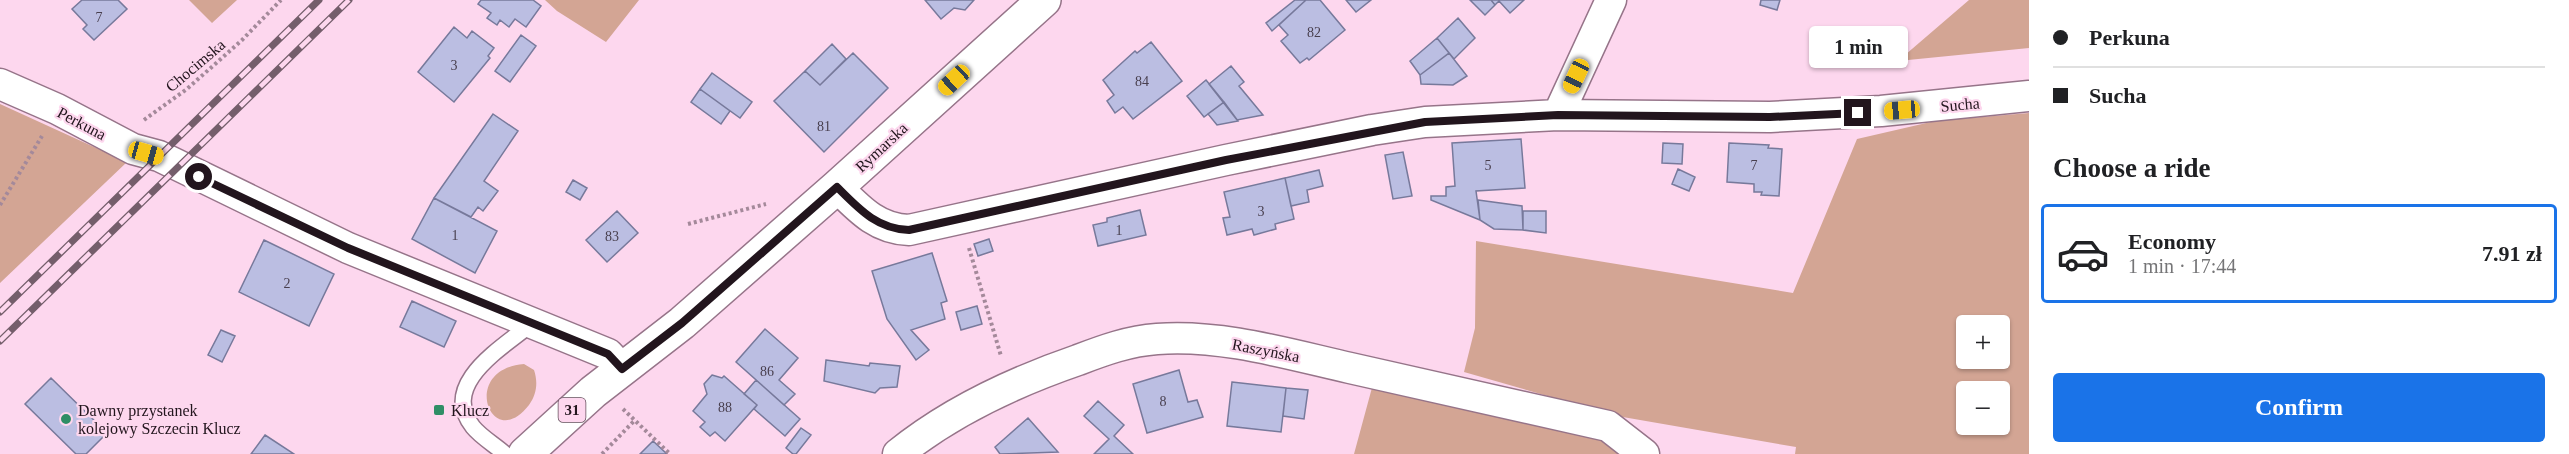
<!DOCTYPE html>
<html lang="en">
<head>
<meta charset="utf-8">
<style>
  body { margin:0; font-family:"Times New Roman",serif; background:#f2f2f2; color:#202124; height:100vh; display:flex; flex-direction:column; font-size:22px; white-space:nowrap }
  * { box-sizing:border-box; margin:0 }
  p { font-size:20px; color:#757577 }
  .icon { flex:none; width:33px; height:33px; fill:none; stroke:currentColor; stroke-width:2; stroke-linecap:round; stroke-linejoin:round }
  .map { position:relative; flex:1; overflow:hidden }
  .side { display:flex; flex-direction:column; background:#fff; width:540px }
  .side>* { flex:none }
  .guide { display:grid; align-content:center; height:132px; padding:0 24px; background:#fff }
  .tools { position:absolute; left:1956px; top:315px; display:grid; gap:12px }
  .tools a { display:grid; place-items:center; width:54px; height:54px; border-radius:6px; background:#fff; box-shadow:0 2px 4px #0004; font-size:30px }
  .end { position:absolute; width:27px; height:27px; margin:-14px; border:8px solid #22151d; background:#fff; box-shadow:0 0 0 3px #fff }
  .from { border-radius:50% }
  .bubble { position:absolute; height:42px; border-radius:6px; background:#fff; box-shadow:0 2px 4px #0004; font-size:20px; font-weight:700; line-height:42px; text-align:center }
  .car { position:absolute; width:18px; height:36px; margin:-18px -9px; border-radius:8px; box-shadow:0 0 4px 2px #0007; background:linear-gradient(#f5c518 24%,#345 0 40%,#f5c518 0 76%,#345 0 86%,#f5c518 0) }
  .guide b { display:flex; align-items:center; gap:21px; height:57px; font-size:22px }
  .guide b+b { border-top:2px solid #e0e0e0 }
  .guide i { width:15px; height:15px; background:#202124 }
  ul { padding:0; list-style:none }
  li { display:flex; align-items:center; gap:18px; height:99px; margin:0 12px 9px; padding:0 12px; border:3px solid #e0e0e0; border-radius:6px }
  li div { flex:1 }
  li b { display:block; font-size:22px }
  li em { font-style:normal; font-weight:700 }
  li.selected { border-color:#1a73e8 }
  li>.icon { width:54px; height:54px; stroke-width:1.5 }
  h2 { padding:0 24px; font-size:27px; line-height:72px }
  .primary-button { display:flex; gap:12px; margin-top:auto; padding:12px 24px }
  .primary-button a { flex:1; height:69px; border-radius:6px; background:#1a73e8; color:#fff; font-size:24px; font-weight:700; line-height:69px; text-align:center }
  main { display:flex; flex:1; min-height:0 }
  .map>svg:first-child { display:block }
</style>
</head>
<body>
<main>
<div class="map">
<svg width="2029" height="454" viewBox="0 0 2029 454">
  <rect width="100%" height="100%" fill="#fdd7ee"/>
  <!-- green -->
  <path fill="#d3a594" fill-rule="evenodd" d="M189,0H237L212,23Z
    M545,0H639L606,42L557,11Z
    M1969,0H2029V48L1898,61Z
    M0,104L127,162L0,283Z
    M2029,113V454H1795L1796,447L1617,416L1464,372L1475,328L1476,241L1793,293L1857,139L1935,121ZM1966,326H2000V358H1966ZM1966,392H2000V424H1966Z
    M524,364L534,370C538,382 537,394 529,405C491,454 459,369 524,364Z
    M1373,384L1612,436L1627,454H1354Z"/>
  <!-- building -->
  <path fill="#bbbee2" stroke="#77799b" stroke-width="1.5" d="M82,0H118L127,9L94,40L83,29L87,25L72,9Z
    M481,0H533L541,6L526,27L515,19L509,27L500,20L497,25L487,18L491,13L478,4Z
    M925,0H974L965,10L954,8L941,19Z
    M1295,0H1306L1272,31L1266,23Z
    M1306,0H1320L1345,30L1309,60L1307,58L1300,63L1281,41L1288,35L1279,25Z
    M1346,0H1371L1356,12Z
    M1470,0H1491L1495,5L1485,15Z
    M1491,0H1524L1510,13L1499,1L1495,5Z
    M1761,0H1780L1777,10L1760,5Z
    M1458,18L1475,38L1454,59L1437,38Z
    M454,27L467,38L472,31L494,48L488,56L490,58L454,102L418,72Z
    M521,35L536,46L510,82L495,71Z
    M1437,38L1449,53L1420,75L1410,61Z
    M1151,42L1182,81L1133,119L1123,107L1115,113L1107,101L1114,95L1103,80L1135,51L1137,53Z
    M832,44L846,59L820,85L805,71Z
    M853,53L888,88L824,152L774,101L805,71L820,85Z
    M1449,53L1467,76L1453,85L1421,84L1420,75Z
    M1231,66L1244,82L1239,86L1263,115L1237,120L1209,84Z
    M712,73L752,102L740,118L700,89Z
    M1206,80L1224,102L1204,117L1187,96Z
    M700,89L730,111L721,124L691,102Z
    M1224,102L1238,121L1217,125L1208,114Z
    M493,114L518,131L484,181L498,191L483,211L478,207L471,217L434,198Z
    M1521,139L1525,188L1476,191L1480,220L1431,200V196H1446V187L1455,186L1452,143Z
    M1663,143L1683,144L1682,164L1662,163Z
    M1729,143L1769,145L1768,148L1782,149L1779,196L1761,195L1762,192H1754V184L1727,182Z
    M1403,152L1412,196L1393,199L1385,155Z
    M1678,169L1695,177L1689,191L1672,184Z
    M1319,170L1323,186L1307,190L1309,202L1291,206L1285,178Z
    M1285,178L1294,219L1275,224L1276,229L1254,235L1252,229L1227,235L1223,218L1230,217L1224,192Z
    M573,180L587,188L580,200L566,192Z
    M434,198L497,231L475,273L412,239Z
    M1478,200L1522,206L1523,230L1494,229L1480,220Z
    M1140,210L1146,235L1098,246L1093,225L1107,222V218Z
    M617,211L638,233L607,262L586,240Z
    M1523,211H1546V233L1523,230Z
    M989,239L993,251L978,256L974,244Z
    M264,240L334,274L309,326L239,292Z
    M932,253L947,301L941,303L945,319L911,330L929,350L916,360L887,319L872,271Z
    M412,301L456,321L444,347L400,327Z
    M977,306L982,324L961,330L956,312Z
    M765,329L798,358L779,380L795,394L784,405L736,362Z
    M221,330L235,336L222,362L208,355Z
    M826,360L869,366L870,363L900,366L897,387L880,388L875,393L824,381Z
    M1179,370L1188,402L1197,400L1203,417L1147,433L1133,384Z
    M712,375L722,378L724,376L757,405L725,441L715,432L710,436L700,427L705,422L693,411L707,394L704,384Z
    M51,378L107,433L86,454H76L25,404Z
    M756,380L800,419L785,436L754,409L757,405L744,394Z
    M1232,382L1286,388L1281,432L1227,426Z
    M1286,388L1308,390L1304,419L1283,416Z
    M1098,401L1124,425L1114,436L1133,454H1094L1109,439L1084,416Z
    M1028,418L1058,452L1000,454L995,447Z
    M801,428L811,435L796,454H793L786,448Z
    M265,435L294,454H251Z
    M653,441L667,454H640Z"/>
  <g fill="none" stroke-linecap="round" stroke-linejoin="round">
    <!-- lane casing -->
    <g stroke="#967489" stroke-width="18">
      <path id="lane" d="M505,454C495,445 481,437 473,427C439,384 502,348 531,324"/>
    </g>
    <!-- street casing -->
    <g stroke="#967489" stroke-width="33">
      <path id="street" d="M0,84L57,109L133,149L159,156L348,248L608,354L622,369
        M1558,115L1611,0
        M837,187C859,209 877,229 909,230L1226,160L1372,130L1425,122L1558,115L1770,117L1881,111L2029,96
        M898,454C951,411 1014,382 1078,360C1104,350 1129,341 1157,339C1221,334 1288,354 1350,368C1436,387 1522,406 1608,426L1644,454"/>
    </g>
    <!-- primary casing -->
    <g stroke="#967489" stroke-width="36">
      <path id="primary" d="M525,454L593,392L682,323L837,187L1044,0"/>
    </g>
    <!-- path -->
    <path stroke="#a4899a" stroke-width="4" stroke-dasharray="3 3" stroke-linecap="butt" d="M144,120L187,89L242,40L281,0
      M0,205L42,136
      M688,224L766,204
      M969,248L1001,356
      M623,409L670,454
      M602,454L635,420"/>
    <!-- lane -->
    <use href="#lane" stroke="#fff" stroke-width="15"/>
    <!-- street -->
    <use href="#street" stroke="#fff" stroke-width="30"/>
    <!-- primary -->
    <use href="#primary" stroke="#fff" stroke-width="33"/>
    <!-- rail casing -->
    <g stroke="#745e6b" stroke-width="7">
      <path id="rail" d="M0,312L319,0
        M0,341L349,0"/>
    </g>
    <!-- rail -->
    <use href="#rail" stroke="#fdd7ee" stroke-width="4.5" stroke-dasharray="14" stroke-linecap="butt"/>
  </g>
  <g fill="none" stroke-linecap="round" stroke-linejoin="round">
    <!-- route -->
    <path stroke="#22151d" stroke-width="8" d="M199,177L348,248L608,354L622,369L682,323L837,187C859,209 877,229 909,230L1226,160L1425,122L1558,115L1770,117L1858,113"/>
  </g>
  <!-- markers -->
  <g fill="#2f8e66" stroke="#fdd7ee" stroke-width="2">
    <rect x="433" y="404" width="12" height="12" rx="3"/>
    <circle cx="66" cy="419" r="6"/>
  </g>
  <g text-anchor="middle" stroke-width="4.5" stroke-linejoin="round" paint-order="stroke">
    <!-- number labels -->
    <g font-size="14" fill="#483f4e">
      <text x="99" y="22">7</text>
      <text x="1314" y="37">82</text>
      <text x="454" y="70">3</text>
      <text x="1142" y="86">84</text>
      <text x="824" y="131">81</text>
      <text x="1488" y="170">5</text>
      <text x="1754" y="170">7</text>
      <text x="1261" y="216">3</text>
      <text x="1119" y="235">1</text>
      <text x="455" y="240">1</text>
      <text x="612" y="241">83</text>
      <text x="287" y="288">2</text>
      <text x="767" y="376">86</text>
      <text x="1163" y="406">8</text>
      <text x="725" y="412">88</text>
    </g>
    <!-- shield labels -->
    <rect fill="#fdd7ee" stroke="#644f5c" stroke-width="1.5" x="558.5" y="398" width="27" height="24" rx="4.5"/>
    <g font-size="15" font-weight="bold" fill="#22151d">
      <text x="572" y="415">31</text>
    </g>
    <!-- street labels -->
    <g font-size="16" fill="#22151d" stroke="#fdd7ee">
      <text transform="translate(195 65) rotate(-40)" y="6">Chocimska</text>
      <text transform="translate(1960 104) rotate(-5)" y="6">Sucha</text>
      <text transform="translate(82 123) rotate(28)" y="6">Perkuna</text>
      <text transform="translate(881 147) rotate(-43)" y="6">Rymarska</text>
      <text transform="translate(1266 350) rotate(11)" y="6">Raszyńska</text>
    </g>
    <!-- poi labels -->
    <g font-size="16" fill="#22151d" stroke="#fdd7ee" text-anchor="start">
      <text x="78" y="416">Dawny przystanek<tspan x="78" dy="18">kolejowy Szczecin Klucz</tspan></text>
      <text x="451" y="416">Klucz</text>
    </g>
  </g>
</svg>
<div class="tools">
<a>+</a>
<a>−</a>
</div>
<i class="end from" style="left:199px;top:177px"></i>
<i class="end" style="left:1858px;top:113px"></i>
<div class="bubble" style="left:1809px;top:26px;width:99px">1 min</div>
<i class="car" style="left:1576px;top:76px;rotate:205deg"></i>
<i class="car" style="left:954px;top:80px;rotate:227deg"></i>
<i class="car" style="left:1902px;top:110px;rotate:265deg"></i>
<i class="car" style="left:146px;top:153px;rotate:106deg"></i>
</div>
<section class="side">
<div class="guide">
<b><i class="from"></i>Perkuna</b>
<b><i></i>Sucha</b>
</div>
<h2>Choose a ride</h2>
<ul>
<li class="selected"><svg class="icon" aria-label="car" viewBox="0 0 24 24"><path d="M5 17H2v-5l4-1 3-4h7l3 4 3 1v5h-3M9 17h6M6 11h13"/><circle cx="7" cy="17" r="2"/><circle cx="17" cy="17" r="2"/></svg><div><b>Economy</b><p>1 min · 17:44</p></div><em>7.91 zł</em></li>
</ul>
<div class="primary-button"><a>Confirm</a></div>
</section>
</main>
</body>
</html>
